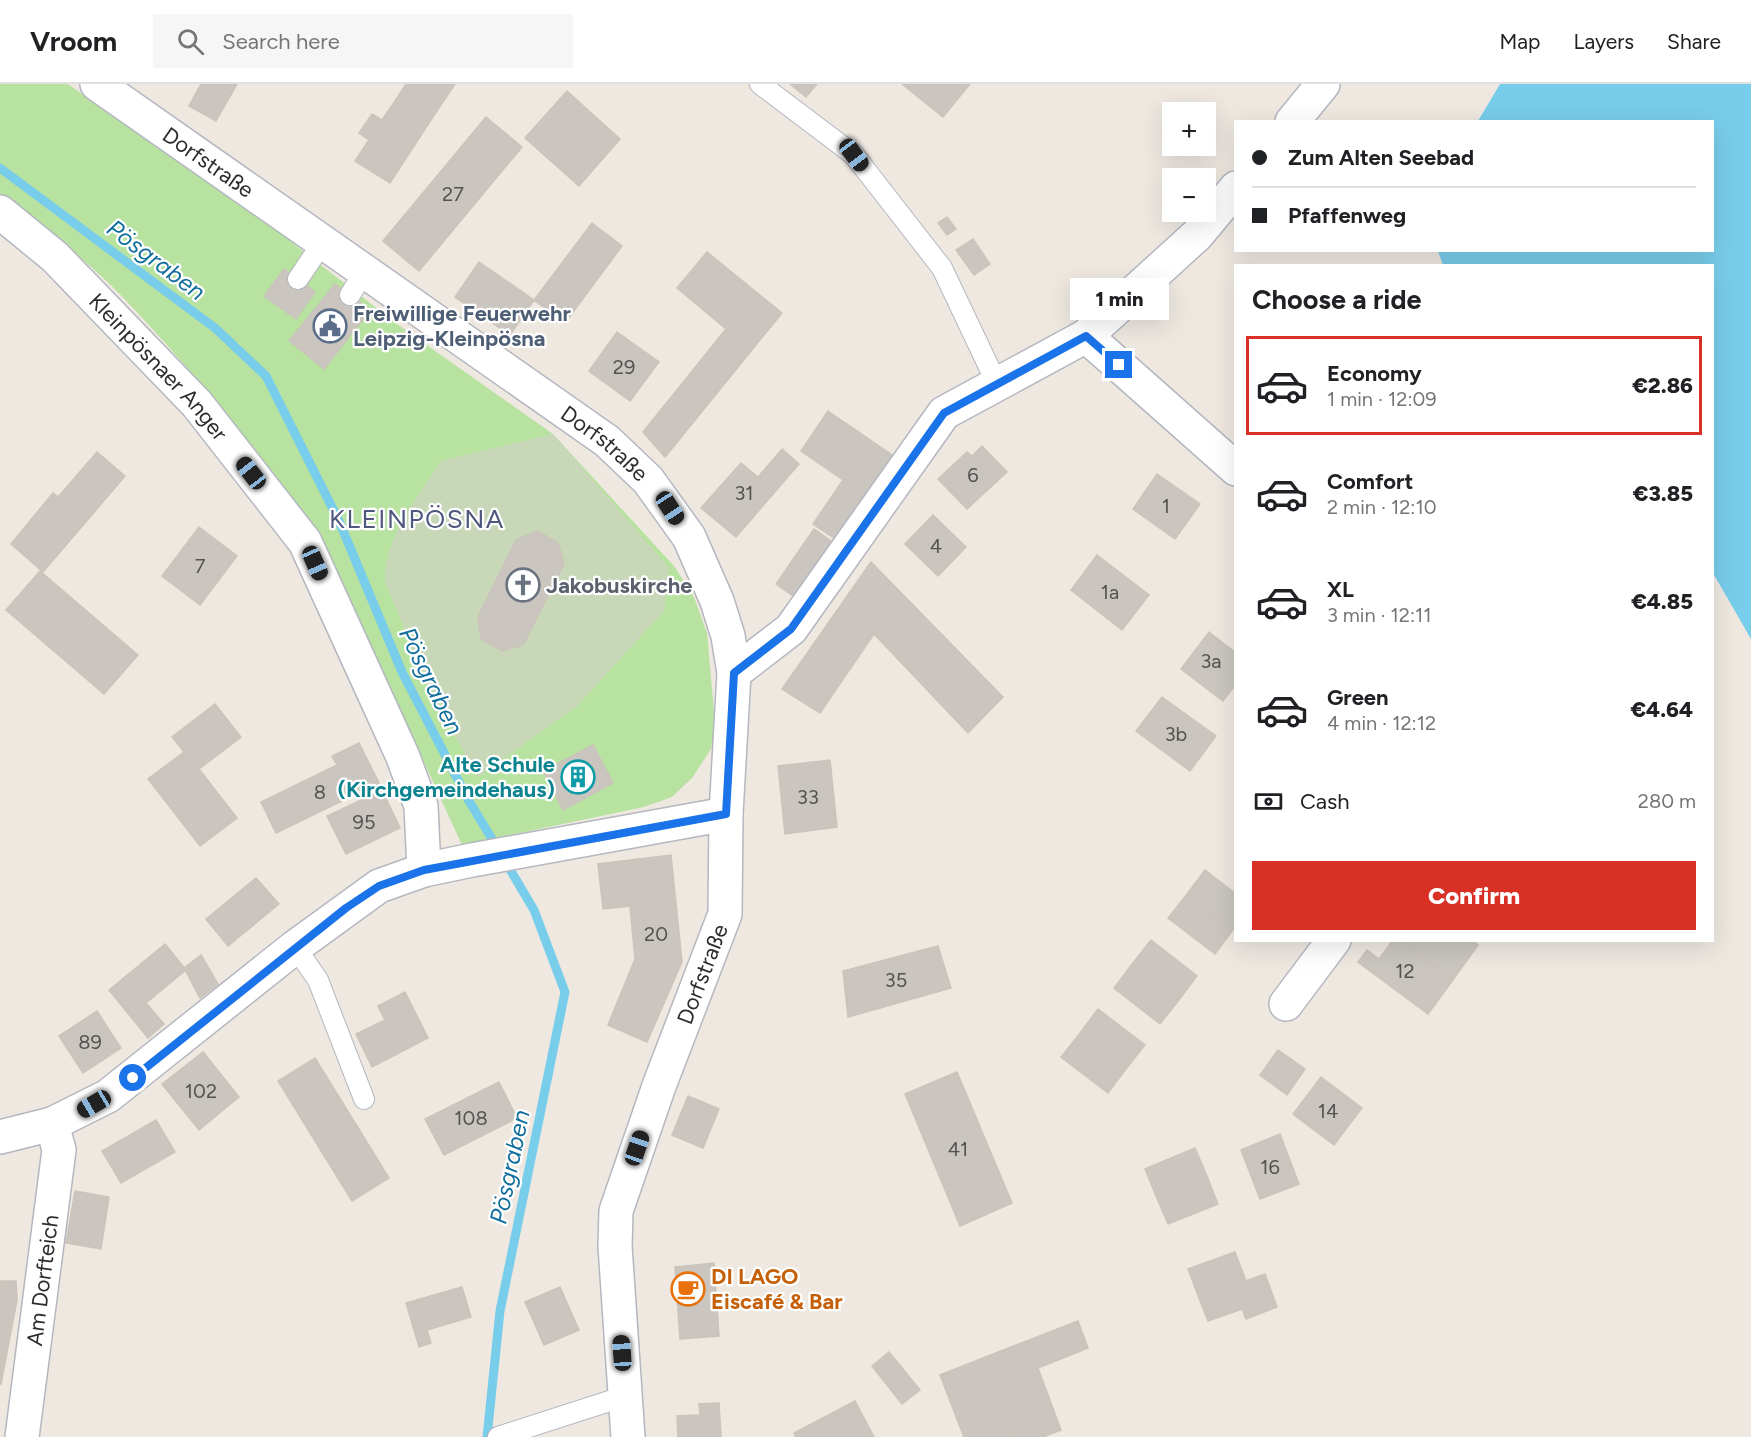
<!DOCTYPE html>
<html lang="en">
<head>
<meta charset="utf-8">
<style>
  body { margin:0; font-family:Figtree,sans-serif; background:#f6f6f6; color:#202124; height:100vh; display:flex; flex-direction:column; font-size:22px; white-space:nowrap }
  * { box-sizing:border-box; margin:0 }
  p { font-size:20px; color:#757577 }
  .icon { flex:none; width:33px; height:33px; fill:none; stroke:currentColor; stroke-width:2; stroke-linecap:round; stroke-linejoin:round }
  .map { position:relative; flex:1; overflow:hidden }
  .panel { position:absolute; left:1234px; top:180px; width:480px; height:678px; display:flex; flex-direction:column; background:#fff; border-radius:0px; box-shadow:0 6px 24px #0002 }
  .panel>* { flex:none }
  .hud { position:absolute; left:1234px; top:36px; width:480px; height:132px; border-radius:0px; box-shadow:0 6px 24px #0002; display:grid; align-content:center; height:132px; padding:0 18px; background:#fff }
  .buttons { position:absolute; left:1162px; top:18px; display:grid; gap:12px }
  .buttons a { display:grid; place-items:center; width:54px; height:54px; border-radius:0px; background:#fff; box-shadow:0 6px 24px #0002; font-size:30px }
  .end { position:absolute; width:27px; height:27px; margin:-14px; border:8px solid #1a73e8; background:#fff; box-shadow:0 0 0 3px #fff }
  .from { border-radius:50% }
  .bubble { position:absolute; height:42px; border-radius:0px; background:#fff; box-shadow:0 6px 24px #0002; font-size:20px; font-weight:800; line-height:42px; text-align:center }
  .car { position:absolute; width:18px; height:36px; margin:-18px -9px; border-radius:8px; box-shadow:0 0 4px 2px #0007; background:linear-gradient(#222 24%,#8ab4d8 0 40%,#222 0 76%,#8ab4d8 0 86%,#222 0) }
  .hud b { display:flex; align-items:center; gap:21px; height:57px; font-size:22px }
  .hud b+b { border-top:2px solid #e0e0e0 }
  .hud i { width:15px; height:15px; background:#202124 }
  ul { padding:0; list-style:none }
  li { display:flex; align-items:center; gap:18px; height:99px; margin:0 12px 9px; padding:0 6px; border:3px solid transparent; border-radius:0px }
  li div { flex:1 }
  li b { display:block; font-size:22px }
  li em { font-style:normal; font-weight:800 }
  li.on { border-color:#d93025 }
  li>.icon { width:54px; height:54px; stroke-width:1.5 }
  h2 { padding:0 18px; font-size:27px; line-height:72px }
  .pay { display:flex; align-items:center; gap:15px; height:66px; padding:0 18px; font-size:22px }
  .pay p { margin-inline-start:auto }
  .action { display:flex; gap:12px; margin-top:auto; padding:12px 18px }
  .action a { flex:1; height:69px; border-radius:0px; background:#d93025; color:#fff; font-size:24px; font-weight:800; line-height:69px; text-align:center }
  header { display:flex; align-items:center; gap:36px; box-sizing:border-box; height:84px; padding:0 30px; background:#fff; border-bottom:2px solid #e0e0e0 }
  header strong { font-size:28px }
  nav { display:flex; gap:33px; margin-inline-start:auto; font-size:21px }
  .search { width:420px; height:54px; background:#f6f6f6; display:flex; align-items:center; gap:15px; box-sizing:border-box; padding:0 21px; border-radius:0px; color:#757577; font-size:22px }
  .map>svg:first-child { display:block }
</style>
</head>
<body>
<header>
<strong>Vroom</strong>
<div class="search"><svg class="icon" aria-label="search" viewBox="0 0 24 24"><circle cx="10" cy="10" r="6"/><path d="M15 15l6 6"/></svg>Search here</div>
<nav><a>Map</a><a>Layers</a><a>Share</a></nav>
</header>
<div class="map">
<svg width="1751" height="1353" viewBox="0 0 1751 1353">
  <rect width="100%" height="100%" fill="#eee8e1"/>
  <!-- green -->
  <path fill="#b7e2a0" d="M0,0H68L277,147L397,240L553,350L674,482L694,513L707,549L715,638L711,665L692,694L672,713L644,723L462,761L326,465C269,381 204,300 135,226C95,182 47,146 0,110Z"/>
  <!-- cemetery -->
  <path fill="#c8d7b8" d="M553,350L669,484L664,527L577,622L478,693L431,610L385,498C384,453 418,413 441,377Z"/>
  <!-- water -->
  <path fill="#78cdeb" d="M1500,0H1751V555L1713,489V182L1443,181L1438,167L1713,166V38L1478,37Z"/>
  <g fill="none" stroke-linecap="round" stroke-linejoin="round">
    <!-- stream -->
    <path stroke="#78cdeb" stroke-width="9" d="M0,84L215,244L266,292L339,437L402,588L469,717L498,765
      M487,1353L500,1227L565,908L534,826L505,777"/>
  </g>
  <!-- building -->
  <path fill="#cac6bf" stroke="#cac4ba" stroke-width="1.5" d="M201,0H237L216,37L189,22Z
    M406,0H455L429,39L395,17Z
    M790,0H817L806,13Z
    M902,0H970L943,33Z
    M567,7L620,55L579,102L525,54Z
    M395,17L429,39L390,99L355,77L369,56L359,49L372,30L382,36Z
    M486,33L522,63L419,187L383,157Z
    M947,133L956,145L947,151L938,139Z
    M592,139L622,162L565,239L534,216Z
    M973,155L990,180L974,191L956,166Z
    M707,168L782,229L665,373L643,348L726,245L677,204Z
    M479,178L534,216L510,251L455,213Z
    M284,185L315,208L296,235L264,212Z
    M335,200L370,226L324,285L289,257Z
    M617,248L659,278L630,317L589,287Z
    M828,327L895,373L837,456L813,440L843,396L801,367Z
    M982,362L1007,388L967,425L938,395L967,368L972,372Z
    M782,365L799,380L736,453L701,424L741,379L758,393Z
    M97,368L125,392L43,488L11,460L53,409L58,413Z
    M1157,390L1200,420L1175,455L1133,425Z
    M933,431L966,463L938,492L905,460Z
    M199,443L237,472L200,521L162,492Z
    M814,445L834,459L796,514L776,500Z
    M537,447L558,459L564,480L523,561L502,567L481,555L478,533L516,456Z
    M1097,471L1149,511L1122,546L1071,506Z
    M871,478L1003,613L968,649L874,550L820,629L782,605Z
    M40,487L138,571L104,610L6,526Z
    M1209,548L1236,569V600L1223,617L1181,585Z
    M1162,613L1216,652L1190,687L1136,647Z
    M215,620L241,653L199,685L237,734L200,762L148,695L184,668L172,653Z
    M359,659L379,699L276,749L261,718L337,681L332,672Z
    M593,661L613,699L563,726L543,687Z
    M830,676L837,743L785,750L778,682Z
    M382,706L400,744L346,770L327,732Z
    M671,771L682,878L647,958L608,941L635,875L630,822L603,825L598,780Z
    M1205,786L1236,810V842L1233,846L1187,810Z
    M256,794L279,820L228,862L206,835Z
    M1187,810L1233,846L1215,870L1168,834Z
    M1151,856L1197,892L1179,916L1132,880Z
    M1393,856H1399L1453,896L1428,930L1358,878L1367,866L1379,875Z
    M1399,856H1471L1478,861L1453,896Z
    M165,860L186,886L146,919L164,940L148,954L109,906Z
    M938,862L951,904L848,933L843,887Z
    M201,871L218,900L200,914L184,884Z
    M1132,880L1179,916L1160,940L1114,904Z
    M405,908L428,954L372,983L356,950L385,936L378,922Z
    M1098,925L1145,961L1126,985L1080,949Z
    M97,927L121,964L83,989L59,952Z
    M1080,949L1126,985L1108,1009L1061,973Z
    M1278,966L1305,985L1287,1011L1260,991Z
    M203,968L239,1013L199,1046L162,1000Z
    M315,974L389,1094L352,1117L278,997Z
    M957,988L1012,1119L960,1142L905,1010Z
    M1321,993L1362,1024L1334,1061L1293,1030Z
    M499,998L517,1034L444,1071L425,1035Z
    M688,1012L719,1025L703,1064L672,1051Z
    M156,1036L175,1068L121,1099L102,1067Z
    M1280,1050L1299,1100L1260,1115L1241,1066Z
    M1195,1064L1207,1092L1156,1112L1145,1085Z
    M1207,1092L1218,1120L1168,1140L1156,1112Z
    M75,1107L109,1113L101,1165L66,1159Z
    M1235,1168L1246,1197L1199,1214L1188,1185Z
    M714,1179L719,1252L680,1255L675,1183Z
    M1265,1190L1277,1223L1246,1235L1242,1225L1208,1237L1199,1214Z
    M0,1197H16L17,1216L0,1213Z
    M462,1203L471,1233L427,1246L431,1259L419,1263L406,1219Z
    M560,1203L579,1246L544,1261L525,1218Z
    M0,1213L17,1216L1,1300H0Z
    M1078,1237L1088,1264L1038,1284L1061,1346L1043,1353H1013L983,1274Z
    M889,1268L920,1306L902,1320L872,1282Z
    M983,1274L1013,1353H964L940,1291Z
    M855,1317L874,1353H796L794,1349Z
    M719,1319L721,1353H678L677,1332L700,1331L699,1320Z"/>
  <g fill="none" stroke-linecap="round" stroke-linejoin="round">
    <!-- lane casing -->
    <g stroke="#b4b7c0" stroke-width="22">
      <path id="lane" d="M760,0L854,71L942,184L997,300
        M298,195L323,158
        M350,211L365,187
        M295,863L318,896L364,1015
        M498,1353L625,1312"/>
    </g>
    <!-- street casing -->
    <g stroke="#b4b7c0" stroke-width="36">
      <g id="street">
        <path d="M1292,38L1323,0"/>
        <path id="s1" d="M0,128L55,173L197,320L305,458L403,673L421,722L424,786"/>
        <path d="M1086,252L1236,385"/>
        <path d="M734,589L791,545L944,329L1086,252L1197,151L1236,104"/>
        <path d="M1286,920L1334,856"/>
        <path id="s2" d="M22,1353L59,1066L52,1040"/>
      </g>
    </g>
    <!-- secondary casing -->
    <g stroke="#b4b7c0" stroke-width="36">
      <g id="secondary">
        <path id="s3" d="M97,0L607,357L648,396L689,453L717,517L728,552L734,589L726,730L725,830L659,1002L616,1127L615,1162L628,1353"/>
        <path d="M0,1053L52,1040L108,1012L295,863L379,802L424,786L472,776L726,730"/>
      </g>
    </g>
    <!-- lane -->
    <use href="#lane" stroke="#fff" stroke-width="20"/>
    <!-- street -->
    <use href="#street" stroke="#fff" stroke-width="33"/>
    <!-- secondary -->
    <use href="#secondary" stroke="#fff" stroke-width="33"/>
  </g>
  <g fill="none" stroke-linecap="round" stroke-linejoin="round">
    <!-- route -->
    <path stroke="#1a73e8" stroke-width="8" d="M133,994L346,824L379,802L424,786L726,730L734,589L791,545L944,329L1086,252L1119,281"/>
  </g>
  <!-- icons -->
  <defs>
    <g id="civic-ring" transform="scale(1.725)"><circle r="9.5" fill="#fff" stroke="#5c6f8a" stroke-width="1.5"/><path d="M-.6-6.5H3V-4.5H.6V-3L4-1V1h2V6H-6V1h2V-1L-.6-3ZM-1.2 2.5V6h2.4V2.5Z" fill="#5c6f8a"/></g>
    <g id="church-ring" transform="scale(1.725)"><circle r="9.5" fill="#fff" stroke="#6b7280" stroke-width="1.5"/><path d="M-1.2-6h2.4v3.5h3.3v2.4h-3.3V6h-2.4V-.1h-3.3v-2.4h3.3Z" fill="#6b7280"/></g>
    <g id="building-ring" transform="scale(1.725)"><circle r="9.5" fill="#fff" stroke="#0f9aa8" stroke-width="1.5"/><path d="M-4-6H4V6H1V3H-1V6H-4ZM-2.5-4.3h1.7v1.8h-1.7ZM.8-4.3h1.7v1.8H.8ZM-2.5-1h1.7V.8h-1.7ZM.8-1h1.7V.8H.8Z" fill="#0f9aa8"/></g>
    <g id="cafe-ring" transform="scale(1.725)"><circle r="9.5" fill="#fff" stroke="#e8710a" stroke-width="1.5"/><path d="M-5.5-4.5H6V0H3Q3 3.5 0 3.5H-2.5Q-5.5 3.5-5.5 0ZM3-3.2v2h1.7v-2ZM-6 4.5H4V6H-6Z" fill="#e8710a"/></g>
  </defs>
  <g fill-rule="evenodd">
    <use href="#civic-ring" x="330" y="242"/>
    <use href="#church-ring" x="523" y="501"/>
    <use href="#building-ring" x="578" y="693"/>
    <use href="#cafe-ring" x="688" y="1205"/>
  </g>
  <g text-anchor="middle" stroke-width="4.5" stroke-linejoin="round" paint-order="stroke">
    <!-- number labels -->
    <g font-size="20" fill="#545352">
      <text x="453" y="117">27</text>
      <text x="624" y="290">29</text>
      <text x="973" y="398">6</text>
      <text x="744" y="416">31</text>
      <text x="1166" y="429">1</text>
      <text x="936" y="469">4</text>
      <text x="200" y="489">7</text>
      <text x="1110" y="515">1a</text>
      <text x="1211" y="584">3a</text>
      <text x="1176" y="657">3b</text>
      <text x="320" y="715">8</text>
      <text x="808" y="720">33</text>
      <text x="364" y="745">95</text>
      <text x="656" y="857">20</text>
      <text x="1405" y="894">12</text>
      <text x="896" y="903">35</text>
      <text x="90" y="965">89</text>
      <text x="201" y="1014">102</text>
      <text x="1328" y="1034">14</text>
      <text x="471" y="1041">108</text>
      <text x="958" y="1072">41</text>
      <text x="1270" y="1090">16</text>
    </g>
    <!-- street labels -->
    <g font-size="22" fill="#2d2d2d" stroke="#fff">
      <text dy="8" stroke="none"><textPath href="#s3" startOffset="136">Dorfstraße</textPath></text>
      <text dy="8" stroke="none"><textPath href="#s1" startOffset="222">Kleinpösnaer Anger</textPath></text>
      <text dy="8" stroke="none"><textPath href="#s3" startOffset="622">Dorfstraße</textPath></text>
      <text transform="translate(702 890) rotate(-69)" y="8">Dorfstraße</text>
      <text dy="8" stroke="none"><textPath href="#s2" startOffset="158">Am Dorfteich</textPath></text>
    </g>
    <!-- service labels -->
    <g font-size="22" font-weight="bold" fill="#4e5e75" stroke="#fff" text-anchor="start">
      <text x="353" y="237">Freiwillige Feuerwehr<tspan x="353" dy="25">Leipzig-Kleinpösna</tspan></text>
    </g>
    <!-- worship labels -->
    <g font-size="22" font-weight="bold" fill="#5b616d" stroke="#fff" text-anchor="start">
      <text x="546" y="509">Jakobuskirche</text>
    </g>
    <!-- culture labels -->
    <g font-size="22" font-weight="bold" fill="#0d838f" stroke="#fff" text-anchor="end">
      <text x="555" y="688">Alte Schule<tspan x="555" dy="25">(Kirchgemeindehaus)</tspan></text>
    </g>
    <!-- food labels -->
    <g font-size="22" font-weight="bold" fill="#c56008" stroke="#fff" text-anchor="start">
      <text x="711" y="1200">DI LAGO<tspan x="711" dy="25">Eiscafé &amp; Bar</tspan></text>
    </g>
    <!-- water labels -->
    <g font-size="24" font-style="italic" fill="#126e9d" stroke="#fff">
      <text transform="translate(156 176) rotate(37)" y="8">Pösgraben</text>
      <text transform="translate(431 597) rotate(64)" y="8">Pösgraben</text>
      <text transform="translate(510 1083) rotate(-78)" y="8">Pösgraben</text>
    </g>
    <!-- quarter labels -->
    <g font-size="26" letter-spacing="1.5" fill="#4e577d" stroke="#fff">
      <text x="417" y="444">KLEINPÖSNA</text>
    </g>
  </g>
</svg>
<div class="buttons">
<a>+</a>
<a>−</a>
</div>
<i class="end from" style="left:133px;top:994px"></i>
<i class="end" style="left:1119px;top:281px"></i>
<div class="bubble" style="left:1070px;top:194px;width:99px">1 min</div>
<i class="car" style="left:854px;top:71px;rotate:143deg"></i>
<i class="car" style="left:251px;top:389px;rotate:322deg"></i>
<i class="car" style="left:670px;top:424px;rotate:147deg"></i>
<i class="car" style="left:315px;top:479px;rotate:156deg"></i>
<i class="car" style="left:94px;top:1020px;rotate:240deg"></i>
<i class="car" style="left:637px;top:1064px;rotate:19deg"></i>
<i class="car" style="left:622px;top:1269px;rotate:356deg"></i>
<div class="hud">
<b><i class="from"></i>Zum Alten Seebad</b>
<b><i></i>Pfaffenweg</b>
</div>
<section class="panel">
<h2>Choose a ride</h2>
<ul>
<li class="on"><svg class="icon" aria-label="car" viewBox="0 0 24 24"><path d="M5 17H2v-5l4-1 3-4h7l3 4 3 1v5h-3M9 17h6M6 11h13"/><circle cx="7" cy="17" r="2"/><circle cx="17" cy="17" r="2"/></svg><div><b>Economy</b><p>1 min · 12:09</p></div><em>€2.86</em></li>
<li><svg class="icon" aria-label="car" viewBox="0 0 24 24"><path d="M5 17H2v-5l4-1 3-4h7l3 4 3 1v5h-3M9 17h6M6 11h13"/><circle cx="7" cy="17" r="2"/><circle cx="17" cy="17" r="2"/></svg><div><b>Comfort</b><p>2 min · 12:10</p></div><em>€3.85</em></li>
<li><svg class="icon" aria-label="car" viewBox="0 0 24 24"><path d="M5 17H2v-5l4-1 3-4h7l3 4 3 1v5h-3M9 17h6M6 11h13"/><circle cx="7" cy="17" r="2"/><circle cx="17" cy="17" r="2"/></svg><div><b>XL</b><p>3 min · 12:11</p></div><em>€4.85</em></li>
<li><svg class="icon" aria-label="car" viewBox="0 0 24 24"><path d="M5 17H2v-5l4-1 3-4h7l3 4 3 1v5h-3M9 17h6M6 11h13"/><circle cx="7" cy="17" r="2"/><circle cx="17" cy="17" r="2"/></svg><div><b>Green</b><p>4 min · 12:12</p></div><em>€4.64</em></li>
</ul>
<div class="pay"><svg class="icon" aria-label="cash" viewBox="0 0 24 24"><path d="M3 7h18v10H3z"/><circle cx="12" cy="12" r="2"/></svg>Cash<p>280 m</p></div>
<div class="action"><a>Confirm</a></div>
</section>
</div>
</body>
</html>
